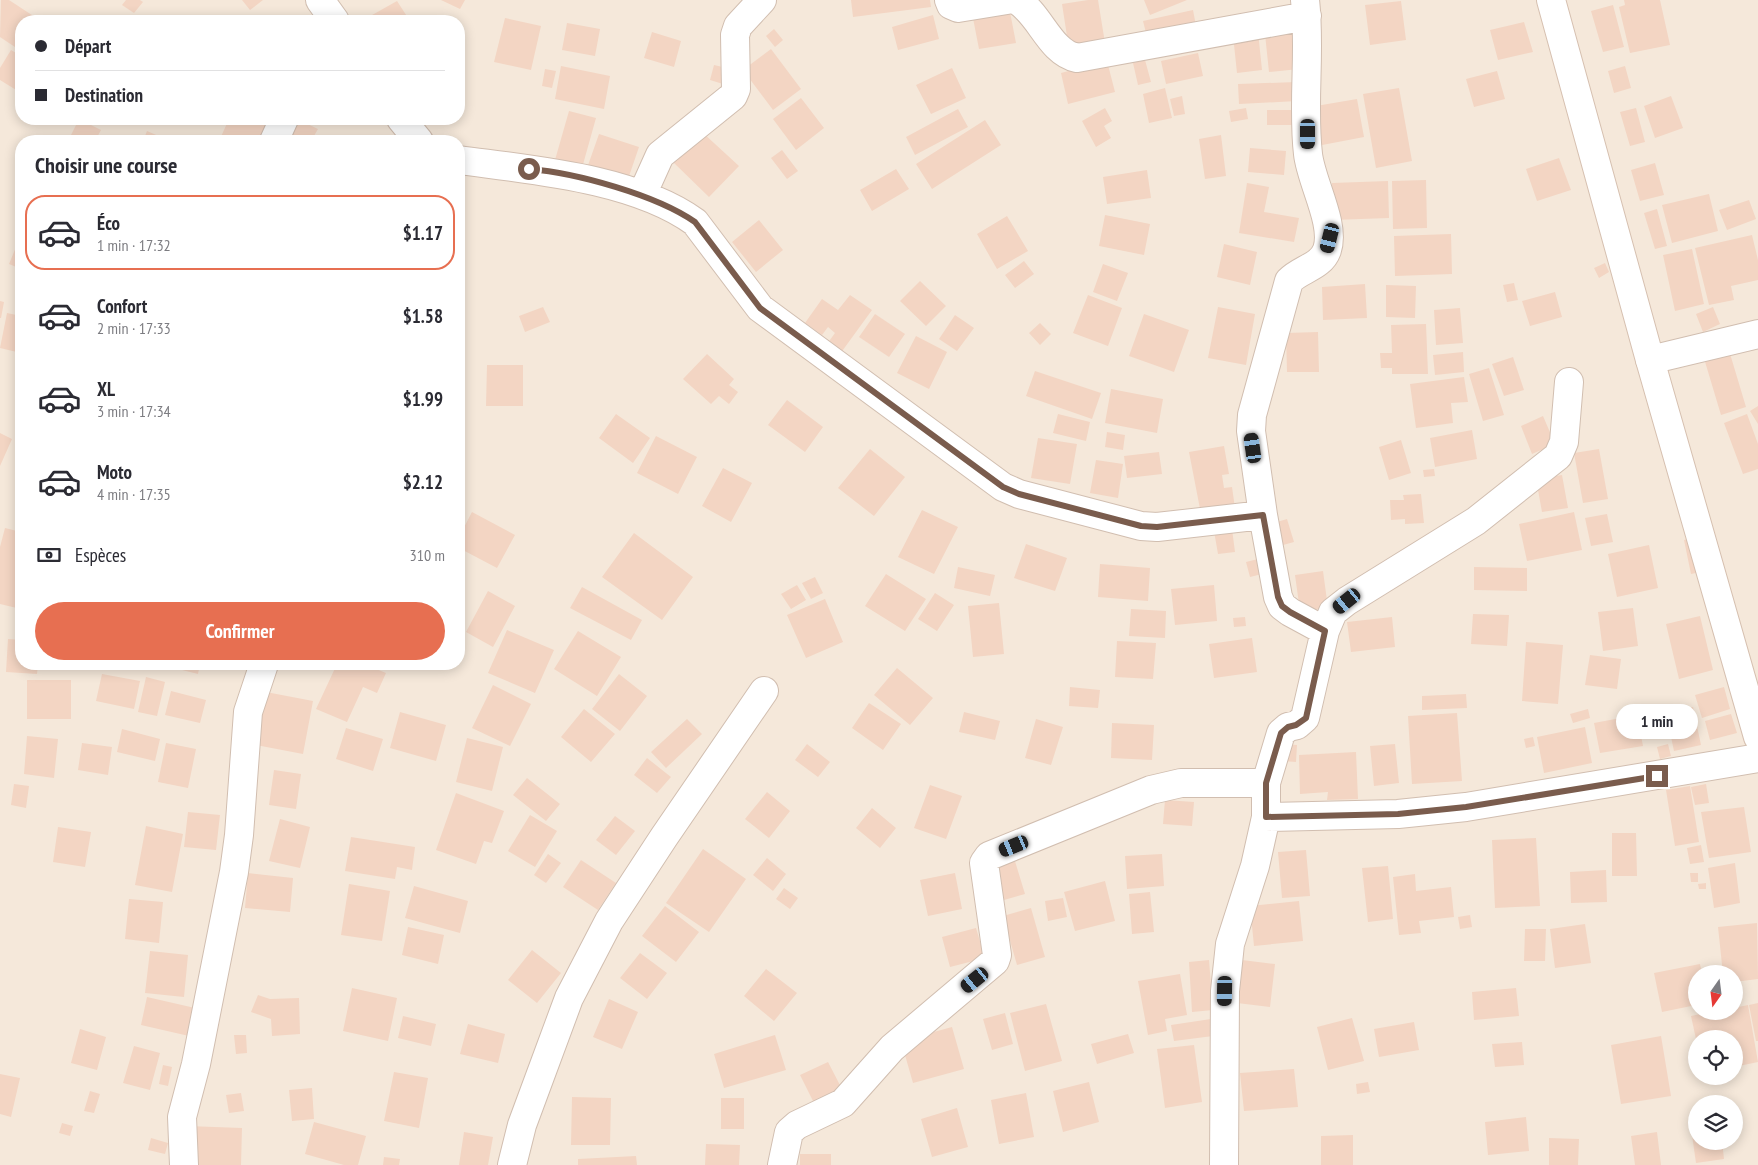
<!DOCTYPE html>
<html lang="fr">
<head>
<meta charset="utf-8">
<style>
  body { margin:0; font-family:"PT Sans Narrow",sans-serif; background:#f2f2f3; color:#2b2b33; height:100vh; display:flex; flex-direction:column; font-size:19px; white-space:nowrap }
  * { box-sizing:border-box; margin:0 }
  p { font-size:16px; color:#7c7c81 }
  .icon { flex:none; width:28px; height:28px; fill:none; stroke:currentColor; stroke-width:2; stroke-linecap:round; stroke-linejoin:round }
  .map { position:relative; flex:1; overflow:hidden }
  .details { position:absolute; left:15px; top:135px; width:450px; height:535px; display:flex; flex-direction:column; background:#fff; border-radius:20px; box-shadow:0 2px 12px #0003 }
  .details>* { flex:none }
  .guide { position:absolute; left:15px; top:15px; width:450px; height:110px; border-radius:20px; box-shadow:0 2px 12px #0003; display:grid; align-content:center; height:110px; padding:0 20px; background:#fff }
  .needle { width:32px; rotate:194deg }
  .tools { position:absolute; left:1688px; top:965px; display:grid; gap:10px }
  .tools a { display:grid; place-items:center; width:55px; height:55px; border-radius:50%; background:#fff; box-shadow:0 2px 12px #0003; font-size:25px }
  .end { position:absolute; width:22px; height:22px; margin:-11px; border:6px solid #7a5c4d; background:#fff; box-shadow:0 0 0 2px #fff }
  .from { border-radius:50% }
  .bubble { position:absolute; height:35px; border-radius:18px; background:#fff; box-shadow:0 2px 12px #0003; font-size:16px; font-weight:800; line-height:35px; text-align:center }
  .car { position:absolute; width:15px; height:30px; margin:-15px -8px; border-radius:6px; box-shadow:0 0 4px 1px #0007; background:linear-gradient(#222 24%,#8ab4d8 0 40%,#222 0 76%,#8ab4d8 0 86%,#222 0) }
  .guide b { display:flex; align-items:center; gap:18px; height:48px; font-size:19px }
  .guide b+b { border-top:1px solid #e1e1e2 }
  .guide i { width:12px; height:12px; background:#2b2b33 }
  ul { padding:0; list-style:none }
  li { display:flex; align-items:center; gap:15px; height:75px; margin:0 10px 8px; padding:0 10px; border:2px solid transparent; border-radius:20px }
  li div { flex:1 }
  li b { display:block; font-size:19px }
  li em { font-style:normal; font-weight:800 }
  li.selected { border-color:#e76f51 }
  li>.icon { width:45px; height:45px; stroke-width:1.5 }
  h2 { padding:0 20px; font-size:22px; line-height:60px }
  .pay { display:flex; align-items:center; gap:12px; height:55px; padding:0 20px; font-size:19px }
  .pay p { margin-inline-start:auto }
  .action { display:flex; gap:10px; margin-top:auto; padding:10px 20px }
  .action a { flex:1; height:58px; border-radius:30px; background:#e76f51; color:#fff; font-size:20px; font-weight:800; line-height:58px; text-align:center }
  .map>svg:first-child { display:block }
</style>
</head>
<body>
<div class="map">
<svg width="1758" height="1165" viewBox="0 0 1758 1165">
  <rect width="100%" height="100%" fill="#fdf6ec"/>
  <!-- residential -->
  <path fill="#f5e8da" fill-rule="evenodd" d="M0,0H1758V1165H0ZM21,21H459V119H21ZM21,141H459V664H21ZM1696,974H1734V1011H1696ZM1696,1039H1734V1076H1696ZM1696,1104H1734V1141H1696Z"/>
  <!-- building -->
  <path fill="#f3d5c3" d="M1,0H9L41,21H21V51L0,37Z
    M126,0H140L143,2L134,13L122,5Z
    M242,0H263L250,10Z
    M441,0H465L460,9Z
    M851,0H930L931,7L853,17Z
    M1088,0H1098L1105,43L1069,49L1062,4Z
    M1144,0H1187L1150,15Z
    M1624,0H1660L1670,45L1630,53L1619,7L1625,5Z
    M397,1L410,21H367L365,19Z
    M1401,1L1406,40L1370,45L1365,5Z
    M1613,5L1624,47L1603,52L1591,11Z
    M1009,7L1016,43L979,49L972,13Z
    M1193,10L1197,31L1148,41L1143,21Z
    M933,15L939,39L898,50L892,27Z
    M505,18L541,26L531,70L494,62Z
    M1524,22L1533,52L1498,60L1490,30Z
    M567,23L600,29L595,56L562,50Z
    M774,29L783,40L775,47L766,36Z
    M1295,31L1299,69L1269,72L1265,34Z
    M652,32L681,41L674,67L644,58Z
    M1258,32L1262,70L1237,73L1233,35Z
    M771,49L801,89L773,110L743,70Z
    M11,50L21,56V93L0,80V68Z
    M1198,53L1203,76L1166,84L1161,61Z
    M1145,60L1151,82L1138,85L1133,63Z
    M1107,61L1115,92L1068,104L1061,73Z
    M714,65L727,68L723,84L710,80Z
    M561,66L610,76L604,109L555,99Z
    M1625,66L1631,88L1614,93L1608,71Z
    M952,68L966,98L931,114L916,85Z
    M545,69L556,71L552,88L542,86Z
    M1497,71L1505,99L1474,107L1466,79Z
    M1296,82L1297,101L1239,104L1238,84Z
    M1165,88L1172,118L1149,123L1143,94Z
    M1399,88L1412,161L1376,168L1363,94Z
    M1182,96L1185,114L1174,116L1170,99Z
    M1671,96L1683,128L1655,138L1644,106Z
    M801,98L824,128L796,150L773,119Z
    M1357,99L1364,137L1317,146L1310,107Z
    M1105,108L1112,121L1104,126L1111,138L1096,147L1082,121Z
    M1246,108L1248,119L1231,122L1229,111Z
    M1636,108L1645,142L1630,146L1620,112Z
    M958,109L968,127L915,155L906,137Z
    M1267,110H1294V125H1267Z
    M569,111L596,118L582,168L555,160Z
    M79,119L101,130L95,141H68Z
    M229,119H258L271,124L263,141H219Z
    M297,119L318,129L311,141H282Z
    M985,120L1001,145L932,189L916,164Z
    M147,131L170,141H143Z
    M702,132L739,166L709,197L673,162Z
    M599,134L639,147L626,185L586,171Z
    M1221,135L1226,176L1205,179L1199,139Z
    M1250,148L1286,151L1284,175L1248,172Z
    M782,150L798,171L787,179L771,158Z
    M1559,158L1571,190L1537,201L1526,169Z
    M1655,163L1664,195L1640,201L1631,170Z
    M896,169L909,189L872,211L860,190Z
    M1147,170L1151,198L1107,204L1103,177Z
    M1426,180L1427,228L1393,229L1392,181Z
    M1388,181L1389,218L1333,220L1332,183Z
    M1247,183L1269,187L1264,212L1299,218L1294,242L1239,233Z
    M1709,194L1718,231L1672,243L1662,205Z
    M1749,200L1756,219L1727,230L1719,210Z
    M1657,209L1667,246L1655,249L1644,213Z
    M1105,215L1150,224L1144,255L1099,246Z
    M1007,216L1028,251L997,269L977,234Z
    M759,220L783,250L756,272L732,242Z
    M1451,234L1452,274L1395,276L1394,236Z
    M21,235V269L9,264Z
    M1752,235L1758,260V280L1731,286L1734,300L1709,305L1695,248Z
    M1224,244L1257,252L1250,285L1217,277Z
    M1692,249L1704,304L1675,311L1663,255Z
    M1024,261L1034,274L1015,288L1005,275Z
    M1605,263L1609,272L1599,278L1594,268Z
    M1103,264L1128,273L1117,301L1093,292Z
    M920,281L946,306L926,326L900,301Z
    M1514,283L1518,300L1507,302L1503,285Z
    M1365,284L1367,318L1323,320L1322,287Z
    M1386,285L1416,286L1415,318L1386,317Z
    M1555,292L1562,317L1530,326L1522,301Z
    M850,295L872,310L840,354L827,344L835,333L828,327L822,335L805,323L822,299L838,310Z
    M1088,295L1122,308L1108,346L1073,333Z
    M0,301L4,302L1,318H0Z
    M543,307L550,322L525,332L519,316Z
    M1218,307L1255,314L1246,365L1208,358Z
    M1713,307L1720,324L1703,332L1696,314Z
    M1460,308L1463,343L1436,345L1434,310Z
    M7,313L21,316V353L0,348Z
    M875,314L905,334L889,357L859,337Z
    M1144,314L1189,330L1174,372L1129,356Z
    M955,315L974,328L957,351L939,339Z
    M1040,323L1051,334L1040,345L1029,333Z
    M1426,324L1428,374H1392V368H1381L1380,353H1392L1391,325Z
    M1318,332L1319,372H1287L1286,333Z
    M916,336L947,352L929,389L897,373Z
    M1728,347L1746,407L1721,415L1703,355Z
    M1463,352L1464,372L1435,375L1433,355Z
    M707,354L734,379L729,385L738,392L729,404L719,396L711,404L683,379Z
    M1513,357L1524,390L1504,396L1492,364Z
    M487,365H523V406H486Z
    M1489,368L1504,415L1483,421L1469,374Z
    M1035,371L1101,393L1092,419L1026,396Z
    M1464,377L1468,402L1451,403L1453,423L1416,428L1410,384Z
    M1111,389L1163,399L1157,433L1105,423Z
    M787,400L823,427L805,452L768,425Z
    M1758,406V424L1750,411Z
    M616,414L650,438L633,463L599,438Z
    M1058,414L1090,422L1086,441L1053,433Z
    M1747,414L1758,444V469L1743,474L1724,423Z
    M1543,416L1555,444L1532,454L1521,426Z
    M1472,430L1477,459L1435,467L1430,438Z
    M1107,432L1125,435L1123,450L1105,447Z
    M0,433L12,439L0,466Z
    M656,436L697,457L678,494L637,473Z
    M1038,438L1077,444L1070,484L1031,478Z
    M1401,440L1411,473L1389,480L1379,447Z
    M1224,446L1229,474L1222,475L1224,488L1232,487L1235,508L1201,514L1189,452Z
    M870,449L905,477L874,516L838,488Z
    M1599,449L1608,499L1583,503L1574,453Z
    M1159,452L1162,474L1127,478L1124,456Z
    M1096,460L1123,464L1118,498L1090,493Z
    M723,468L752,483L731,522L702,506Z
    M1434,469L1435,476L1424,477L1423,470Z
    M1562,475L1568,508L1542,512L1536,479Z
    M1421,494L1424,523L1405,524V519L1391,520L1390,500H1404L1403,495Z
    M922,510L958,527L934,574L898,557Z
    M472,512L515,535L497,568L459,548V537Z
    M1574,512L1582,550L1527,561L1519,524Z
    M1607,514L1613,542L1591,546L1585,518Z
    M1287,519L1294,542L1283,545L1277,522Z
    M5,528L21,532V609L0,604V547Z
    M1232,529L1235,552L1218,554L1214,531Z
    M634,533L693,577L662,620L602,577Z
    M1703,535L1711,570L1691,574L1684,540Z
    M1026,544L1067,558L1055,591L1014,578Z
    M1649,545L1658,588L1617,597L1608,554Z
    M1262,558L1266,573L1250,577L1246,562Z
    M1100,564L1150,568L1148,601L1098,597Z
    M958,567L995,575L990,596L954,588Z
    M1474,567L1527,568V591L1474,590Z
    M1323,571L1328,608L1300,611L1295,575Z
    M886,574L926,599L905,631L865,606Z
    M815,577L823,593L811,599L802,583Z
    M797,585L806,600L791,609L781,594Z
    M1214,585L1217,621L1175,625L1171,589Z
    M582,587L642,620L631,640L570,608Z
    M488,591L515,606L493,647L466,632Z
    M935,593L954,605L937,631L918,619Z
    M825,599L843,642L806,658L787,615Z
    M999,603L1004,654L973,657L968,606Z
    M1633,608L1638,646L1603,651L1598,612Z
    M1131,609L1166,611L1165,638L1129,636Z
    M1473,614L1509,615L1507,646L1471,644Z
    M1700,616L1713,670L1679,679L1666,624Z
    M1245,617L1246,626L1234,627L1233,618Z
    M1392,617L1395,647L1351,652L1347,622Z
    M507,630L554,650L535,693L488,673Z
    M578,631L621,657L597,696L554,669Z
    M1252,638L1257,672L1214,678L1209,644Z
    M8,639L21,640V664H38L37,674L6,672Z
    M1117,641L1156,643L1153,679L1115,677Z
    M1526,642L1563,645L1558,704L1522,701Z
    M1590,655L1621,659L1617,689L1585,685Z
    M184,664H200L198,674L182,670Z
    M337,664H364L386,673L377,693L363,687L347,722L316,709Z
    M897,668L933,698L910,725L874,695Z
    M102,674L140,681L134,709L96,701Z
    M619,674L647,696L620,731L592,709Z
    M146,677L165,682L157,716L138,712Z
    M27,680H71V719H27Z
    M493,685L531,704L510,746L472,728Z
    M1070,687L1100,690L1098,708L1069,706Z
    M1724,687L1730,709L1702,718L1695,695Z
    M171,691L206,700L200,723L165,715Z
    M266,692L313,701L303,754L256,745Z
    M1466,694L1467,708L1422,710V696Z
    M869,703L901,724L883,750L852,728Z
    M1693,707L1701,745L1674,751L1666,713Z
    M584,709L615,734L591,762L561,737Z
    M1588,709L1590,718L1573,723L1570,714Z
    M400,712L446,725L436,761L390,748Z
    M964,712L1000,721L995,740L959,732Z
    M1457,713L1462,781L1412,784L1408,716Z
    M1731,714L1737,733L1710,740L1705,721Z
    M1637,715L1643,746L1600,753L1594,723Z
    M687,719L702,734L666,768L651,752Z
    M1036,719L1063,727L1051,765L1025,758Z
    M1112,723L1154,725L1152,760L1111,758Z
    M1585,727L1592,763L1544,773L1537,737Z
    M346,728L383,739L373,771L336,759Z
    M122,729L160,739L155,761L117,752Z
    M27,736L58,739L54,778L24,774Z
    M1533,737L1535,746L1526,748L1524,739Z
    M467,738L503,747L492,791L456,782Z
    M82,743L112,747L108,775L78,770Z
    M166,743L196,749L188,788L158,782Z
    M807,744L830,762L818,777L795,760Z
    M1283,744L1297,745L1296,762L1282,761Z
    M1395,744L1399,783L1374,786L1370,746Z
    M1668,744L1671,756L1660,759L1657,747Z
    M1356,752L1358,799L1327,800L1328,792L1300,794L1299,755Z
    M647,758L671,777L657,793L634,775Z
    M274,770L301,774L296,809L269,805Z
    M527,778L560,804L546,821L513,795Z
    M14,784L29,786L26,808L11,805Z
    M1706,784L1709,803L1695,805L1691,787Z
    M930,785L962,796L946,839L914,828Z
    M1690,786L1699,842L1675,846L1666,790Z
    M767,792L790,811L769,838L745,819Z
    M456,793L504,811L492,843L484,841L476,864L436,850Z
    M1165,800L1194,802L1192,826L1163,824Z
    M1744,807L1751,852L1709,858L1701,812Z
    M872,808L896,828L880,848L856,828Z
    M188,812L220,815L216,850L184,847Z
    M530,815L557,831L535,867L508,851Z
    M615,816L635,831L616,855L596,840Z
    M280,819L310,827L300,868L269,861Z
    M146,826L183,834L172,892L135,885Z
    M58,827L91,832L85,867L53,862Z
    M1612,833H1636L1637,876H1612Z
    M351,837L415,847L412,870L397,867L395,879L345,871Z
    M1536,838L1540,906L1495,908L1492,840Z
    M1701,845L1704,862L1690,864L1687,848Z
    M703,849L746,879L709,932L666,903Z
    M1306,850L1310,896L1282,898L1278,852Z
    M548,854L561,863L546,883L534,875Z
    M1162,854L1164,886L1127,889L1125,856Z
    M767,858L786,874L773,891L753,875Z
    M1014,858L1025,894L1004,900L993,864Z
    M581,860L616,883L598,910L563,887Z
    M1735,863L1740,903L1714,908L1708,868Z
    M1388,866L1393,919L1368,922L1362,868Z
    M1606,870L1607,902L1571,903L1570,872Z
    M248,873L293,878L290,912L245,908Z
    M955,873L962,909L928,916L920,880Z
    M1690,873H1698V882H1691Z
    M1415,874L1416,891L1451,887L1454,917L1419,921L1421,933L1399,935L1393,877Z
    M1105,881L1115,921L1075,931L1064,892Z
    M1706,883V889H1699L1698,884Z
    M349,884L390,891L382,941L341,935Z
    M414,886L468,901L460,933L405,918Z
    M784,888L798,898L790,909L776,899Z
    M1150,892L1154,932L1132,934L1129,894Z
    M1063,898L1067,917L1048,921L1045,901Z
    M129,899L163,902L159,943L125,939Z
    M1299,901L1303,941L1254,946L1250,906Z
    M665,906L699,932L676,962L642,936Z
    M1031,908L1045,957L1017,965L1003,916Z
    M1470,915L1472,927L1460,929L1458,917Z
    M1757,923L1758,979L1734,982V974H1723L1718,927Z
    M1585,924L1591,963L1555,968L1550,929Z
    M408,927L444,935L438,964L402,955Z
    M976,928L985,958L950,967L942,937Z
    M1525,929H1546L1545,961H1524Z
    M532,950L561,973L537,1003L508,980Z
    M150,951L188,955L184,997L145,993Z
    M640,953L667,973L647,999L620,978Z
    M1209,960L1213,1010L1192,1012L1189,962Z
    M1242,960L1275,964L1270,1007L1237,1003Z
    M1700,964L1702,974H1696V1005L1662,1012L1654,973Z
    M766,969L797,993L774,1021L744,996Z
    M1180,974L1187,1015L1165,1019L1167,1031L1148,1035L1138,981Z
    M352,988L397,998L388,1041L343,1031Z
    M1516,988L1519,1016L1474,1020L1472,992Z
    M258,995L270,999L299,998L300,1034L272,1036L271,1019L251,1012Z
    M147,997L195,1008L189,1036L141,1025Z
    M609,999L638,1012L622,1049L593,1037Z
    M1758,1003V1041H1756L1749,1005Z
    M1046,1004L1062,1061L1025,1071L1010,1013Z
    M1748,1005L1758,1062L1734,1067V1039H1696L1691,1016L1715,1011H1734V1008Z
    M1005,1013L1013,1044L992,1050L983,1019Z
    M403,1016L436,1024L431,1046L398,1038Z
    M1352,1018L1364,1061L1328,1070L1317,1027Z
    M1211,1019L1213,1036L1174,1041L1171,1025Z
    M1414,1022L1419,1050L1379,1057L1374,1029Z
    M468,1024L505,1034L498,1063L460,1054Z
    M952,1027L964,1069L913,1083L901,1041Z
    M80,1029L106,1037L97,1070L71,1063Z
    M1128,1034L1134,1053L1097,1064L1091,1044Z
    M234,1035H246L247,1053L236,1054Z
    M775,1035L786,1070L724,1088L714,1054Z
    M1661,1036L1671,1096L1621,1104L1611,1045Z
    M1522,1042L1524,1065L1495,1067L1492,1044Z
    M1194,1045L1202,1102L1165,1108L1157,1049Z
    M134,1046L160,1053L150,1090L123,1083Z
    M828,1062L843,1091L815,1105L800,1075Z
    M163,1065L172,1067L168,1086L159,1084Z
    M1294,1069L1298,1107L1244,1111L1240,1073Z
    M394,1072L428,1078L419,1128L384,1121Z
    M0,1074L20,1078L11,1117L0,1114Z
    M1089,1082L1099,1122L1063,1132L1053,1091Z
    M1368,1082L1370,1092L1357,1094L1356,1084Z
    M312,1088L314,1119L292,1121L289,1090Z
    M90,1091L100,1094L94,1113L84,1111Z
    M241,1093L244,1111L229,1113L226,1095Z
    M1026,1093L1034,1137L999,1144L991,1100Z
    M572,1097L611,1098L610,1145H571Z
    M721,1098H744V1129H721Z
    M957,1108L968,1147L932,1157L921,1119Z
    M1526,1117L1529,1151L1488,1155L1485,1122Z
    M314,1122L366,1136L358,1165H344L305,1154Z
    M62,1123L73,1126L70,1136L59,1133Z
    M187,1126L242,1128L241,1165H186Z
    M464,1132L493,1137L488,1165H459Z
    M1657,1132L1661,1165H1635L1631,1136Z
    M1353,1135V1165H1321V1136Z
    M1692,1135H1696V1141H1722L1724,1159L1696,1163Z
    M151,1138L168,1143L165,1154L148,1150Z
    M1549,1138L1579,1139L1578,1165H1549Z
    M706,1144L740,1145L739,1165H705Z
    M800,1154H831V1165H800Z
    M636,1156L637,1165H578V1159Z
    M384,1157L400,1159L399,1165H383Z"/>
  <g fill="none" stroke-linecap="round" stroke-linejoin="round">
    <!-- minor casing -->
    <g stroke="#d1beb0" stroke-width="30">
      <path id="minor" d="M320,0L335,21
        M949,0L951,5L958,8L1007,0
        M1016,0C1040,13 1049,52 1077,58L1307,16
        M401,119L419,141
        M274,141L284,119
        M459,160C532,170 634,178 695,222L760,308L1003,487L1019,494L1141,526L1157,527L1263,515L1278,597L1282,606L1290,612L1325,631
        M642,195L660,155L733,96L736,89L735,35L738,26L762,0
        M1650,360L1758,334
        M1263,515L1251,431L1252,415L1289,281C1300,269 1321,267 1327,250C1336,224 1311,182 1308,154C1302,103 1311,51 1305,0
        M1266,817L1398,814L1466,807L1758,758
        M184,1165L182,1117L196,1064L234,872L239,835L248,712L264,664
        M512,1165L522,1125L569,998L609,921L664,837L764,691
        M782,1165L789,1132L797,1125L843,1103L892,1048L995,961L997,955L984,863L989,856L1151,790L1181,783H1266
        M1224,1165L1225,991L1230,944L1255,866L1266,817V783L1281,733L1288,727L1297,725L1305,718L1325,631L1333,612L1347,601L1476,521L1558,456L1564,442L1569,382"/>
    </g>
    <!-- secondary casing -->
    <g stroke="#d6c0b0" stroke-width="30">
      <path id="secondary" d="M1551,0L1650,360L1758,737"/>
    </g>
    <!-- minor -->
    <use href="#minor" stroke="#fff" stroke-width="28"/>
    <!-- secondary -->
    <use href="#secondary" stroke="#fff" stroke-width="28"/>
  </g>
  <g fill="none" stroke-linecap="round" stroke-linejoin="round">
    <!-- route -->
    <path stroke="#7a5c4d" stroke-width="6" d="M529,169C577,173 656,195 695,222L760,308L1003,487L1019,494L1141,526L1157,527L1263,515L1278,597L1282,606L1290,612L1325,631L1306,718L1296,725L1288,727L1281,733L1266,783V817L1398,814L1466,807L1657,776"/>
  </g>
</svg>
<div class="tools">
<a><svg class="needle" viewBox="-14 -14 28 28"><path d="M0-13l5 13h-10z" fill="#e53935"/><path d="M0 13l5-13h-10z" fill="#7c7c81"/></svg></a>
<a><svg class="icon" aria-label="locate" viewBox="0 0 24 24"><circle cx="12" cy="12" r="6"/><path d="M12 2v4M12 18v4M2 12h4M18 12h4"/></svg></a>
<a><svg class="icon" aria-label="layers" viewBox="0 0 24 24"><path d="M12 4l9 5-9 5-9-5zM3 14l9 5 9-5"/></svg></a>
</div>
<i class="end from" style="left:529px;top:169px"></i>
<i class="end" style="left:1657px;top:776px"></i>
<div class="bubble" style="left:1616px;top:704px;width:82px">1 min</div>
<i class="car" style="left:1308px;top:134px;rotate:180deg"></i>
<i class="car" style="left:1330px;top:238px;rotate:194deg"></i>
<i class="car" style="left:1253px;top:448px;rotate:352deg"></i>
<i class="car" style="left:1347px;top:601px;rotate:231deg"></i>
<i class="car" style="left:1014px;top:846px;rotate:248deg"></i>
<i class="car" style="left:975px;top:980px;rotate:231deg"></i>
<i class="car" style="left:1225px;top:991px;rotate:181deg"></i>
<div class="guide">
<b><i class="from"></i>Départ</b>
<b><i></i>Destination</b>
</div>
<section class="details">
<h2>Choisir une course</h2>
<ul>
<li class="selected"><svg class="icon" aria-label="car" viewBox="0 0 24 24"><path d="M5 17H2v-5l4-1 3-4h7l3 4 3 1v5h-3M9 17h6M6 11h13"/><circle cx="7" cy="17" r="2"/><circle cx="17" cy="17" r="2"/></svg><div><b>Éco</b><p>1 min · 17:32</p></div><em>$1.17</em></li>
<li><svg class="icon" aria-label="car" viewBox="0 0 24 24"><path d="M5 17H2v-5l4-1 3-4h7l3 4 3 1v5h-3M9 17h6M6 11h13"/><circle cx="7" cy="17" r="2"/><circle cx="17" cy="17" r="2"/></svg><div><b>Confort</b><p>2 min · 17:33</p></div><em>$1.58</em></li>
<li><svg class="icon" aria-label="car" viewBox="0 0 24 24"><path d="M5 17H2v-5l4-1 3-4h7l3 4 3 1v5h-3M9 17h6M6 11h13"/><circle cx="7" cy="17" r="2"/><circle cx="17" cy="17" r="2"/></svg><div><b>XL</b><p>3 min · 17:34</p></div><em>$1.99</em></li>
<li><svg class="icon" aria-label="car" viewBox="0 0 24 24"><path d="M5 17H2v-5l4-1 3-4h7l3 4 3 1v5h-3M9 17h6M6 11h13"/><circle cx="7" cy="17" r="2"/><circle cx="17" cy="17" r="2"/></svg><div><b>Moto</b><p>4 min · 17:35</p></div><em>$2.12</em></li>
</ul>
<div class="pay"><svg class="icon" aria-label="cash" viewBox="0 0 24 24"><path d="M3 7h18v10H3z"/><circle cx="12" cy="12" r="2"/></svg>Espèces<p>310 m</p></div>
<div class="action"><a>Confirmer</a></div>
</section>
</div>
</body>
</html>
